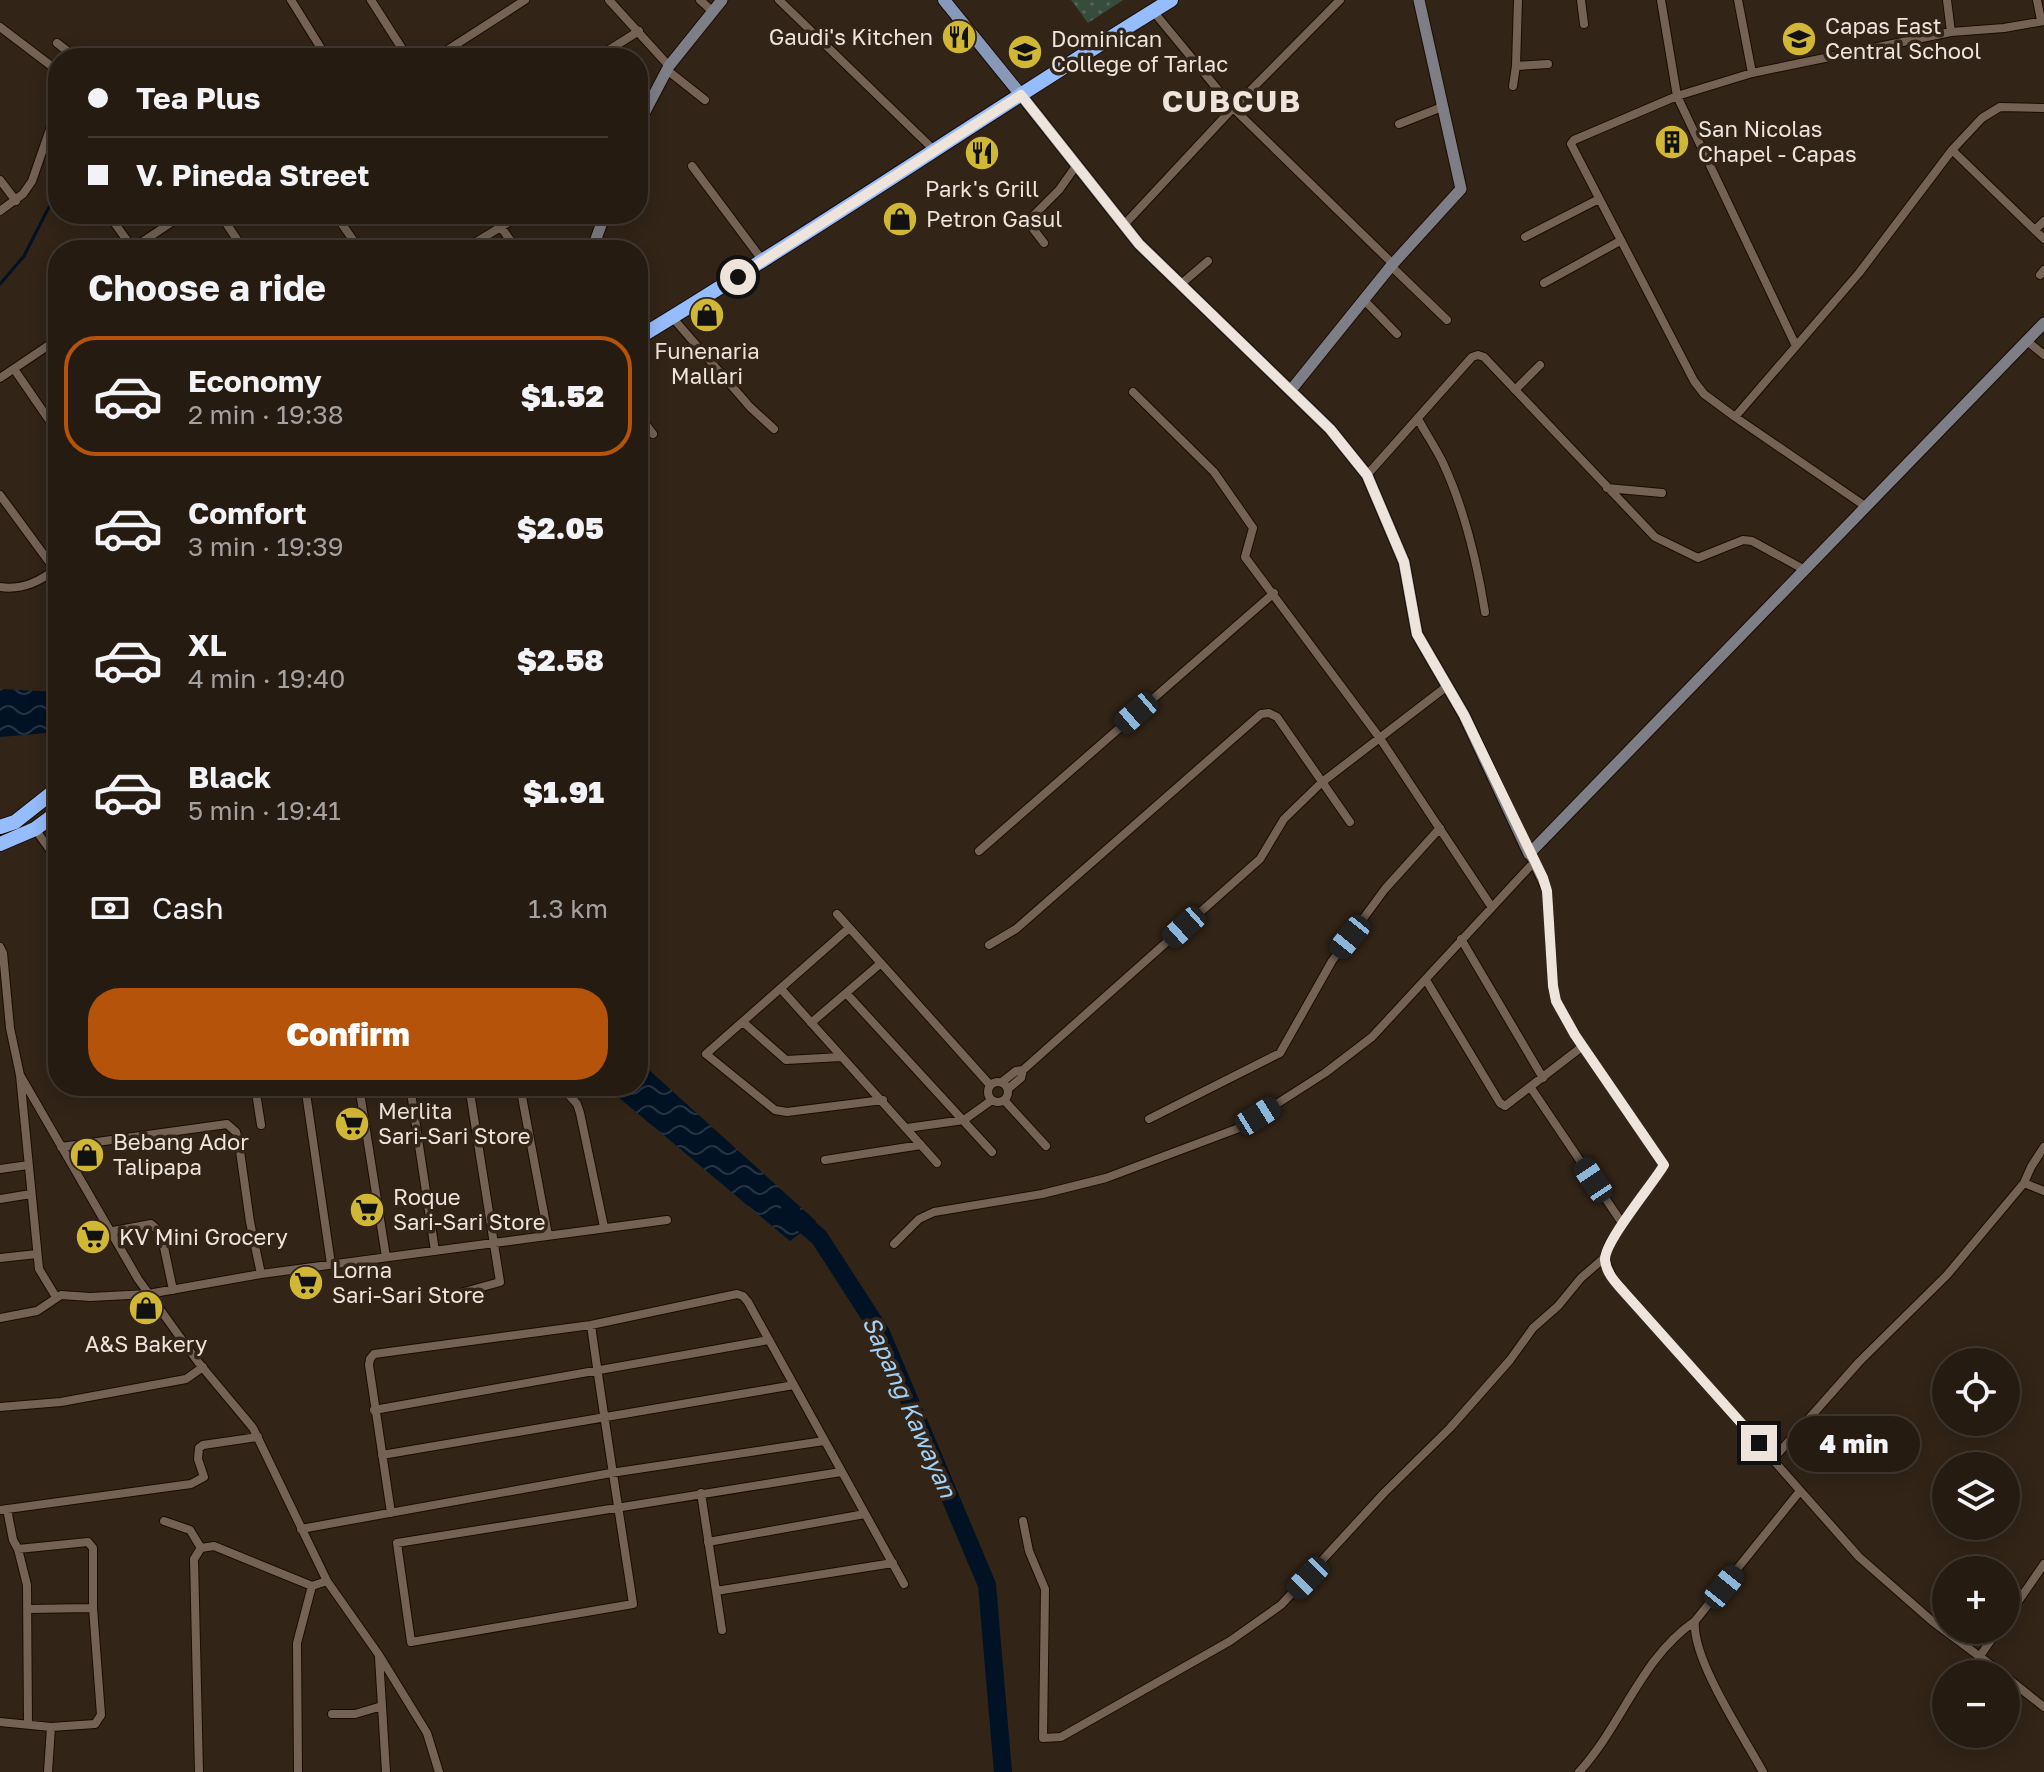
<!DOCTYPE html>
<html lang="en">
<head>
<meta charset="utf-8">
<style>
  body { margin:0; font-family:"Golos Text",sans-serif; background:#2e241a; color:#f1f3f6; height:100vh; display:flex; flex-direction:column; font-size:30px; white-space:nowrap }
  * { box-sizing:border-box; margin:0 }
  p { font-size:26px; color:#a4a19f }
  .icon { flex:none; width:44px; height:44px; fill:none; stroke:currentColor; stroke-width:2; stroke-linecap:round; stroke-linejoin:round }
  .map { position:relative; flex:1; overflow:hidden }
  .drawer { position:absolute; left:48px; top:240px; width:600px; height:856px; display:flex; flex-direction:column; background:#261b11; border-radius:32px; box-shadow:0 4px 20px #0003,0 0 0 2px #423931 }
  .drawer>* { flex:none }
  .banner { position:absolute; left:48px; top:48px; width:600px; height:176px; border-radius:32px; box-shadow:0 4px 20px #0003,0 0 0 2px #423931; display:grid; align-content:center; height:176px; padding:0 40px; background:#261b11 }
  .fabs { position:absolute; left:1932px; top:1348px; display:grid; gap:16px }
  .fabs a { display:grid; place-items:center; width:88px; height:88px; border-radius:50%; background:#261b11; box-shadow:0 4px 20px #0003,0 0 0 2px #423931; font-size:40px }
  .end { position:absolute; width:36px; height:36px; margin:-18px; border:10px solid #eee4dc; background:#111; box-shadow:0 0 0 4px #111 }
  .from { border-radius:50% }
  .bubble { position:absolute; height:56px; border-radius:28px; background:#261b11; box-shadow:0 4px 20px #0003,0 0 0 2px #423931; font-size:26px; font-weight:800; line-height:56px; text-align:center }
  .car { position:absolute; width:24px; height:48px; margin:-24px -12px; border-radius:10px; box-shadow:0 0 6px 2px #0007; background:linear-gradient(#222 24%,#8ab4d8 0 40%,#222 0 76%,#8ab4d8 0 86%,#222 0) }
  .banner b { display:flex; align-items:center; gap:28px; height:76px; font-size:30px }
  .banner b+b { border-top:2px solid #423931 }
  .banner i { width:20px; height:20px; background:#f1f3f6 }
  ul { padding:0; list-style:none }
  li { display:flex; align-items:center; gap:24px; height:120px; margin:0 16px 12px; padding:0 24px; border:4px solid transparent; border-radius:32px }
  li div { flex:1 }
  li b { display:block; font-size:30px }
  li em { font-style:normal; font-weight:800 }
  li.selected { border-color:#b45309 }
  li>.icon { width:72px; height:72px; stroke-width:1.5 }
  h2 { padding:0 40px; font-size:36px; line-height:96px }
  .pay { display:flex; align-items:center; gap:20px; height:88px; padding:0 40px; font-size:30px }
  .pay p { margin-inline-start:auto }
  .cta { display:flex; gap:16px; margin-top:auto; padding:16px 40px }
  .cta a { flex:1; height:92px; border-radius:32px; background:#b45309; color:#fff; font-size:32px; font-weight:800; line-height:92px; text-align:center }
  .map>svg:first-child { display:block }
</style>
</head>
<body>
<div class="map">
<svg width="2044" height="1772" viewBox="0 0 2044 1772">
  <defs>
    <pattern id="grass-dots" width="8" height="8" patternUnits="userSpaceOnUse" patternTransform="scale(2)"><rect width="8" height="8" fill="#384c3b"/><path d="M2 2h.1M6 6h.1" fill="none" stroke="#556657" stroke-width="1.8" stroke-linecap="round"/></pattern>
    <pattern id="water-waves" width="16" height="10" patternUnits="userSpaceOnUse" patternTransform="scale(2)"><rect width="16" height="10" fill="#001224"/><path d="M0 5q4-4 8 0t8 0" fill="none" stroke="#263443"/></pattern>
  </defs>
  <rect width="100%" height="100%" fill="#322417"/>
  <!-- grass -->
  <path fill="url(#grass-dots)" d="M1071,0H1123L1088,23Z"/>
  <!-- water -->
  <path fill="url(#water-waves)" d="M0,689L58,692V732L0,737Z
    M638,1060L816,1221L790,1241L605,1086H638Z"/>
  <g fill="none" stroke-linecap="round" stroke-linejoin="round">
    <!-- stream -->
    <path stroke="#001224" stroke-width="3" d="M0,284L24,256L52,201"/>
    <!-- river -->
    <path stroke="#001224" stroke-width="18" d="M789,1212L819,1237L881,1333L987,1585L1003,1772"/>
    <!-- street casing -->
    <g stroke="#1a0c03" stroke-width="10">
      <path id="street" d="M291,0L327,58
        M371,0L408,58
        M609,0L669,66
        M700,0L712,11
        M779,0L934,150
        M1518,0L1516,66L1548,64
        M1581,0L1584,24
        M1661,0L1677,96L1796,346
        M1738,0L1752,73
        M1947,0L1951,32
        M2037,0L2041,20
        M1153,11L1233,108L1393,264
        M0,27L58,71
        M57,43L76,58
        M435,58L525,0
        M596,58L639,31
        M667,70L705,100
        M1513,86L1516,66
        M1399,124L1442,107
        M1952,150L2044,239
        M692,166L763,261
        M0,180L16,201
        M0,211L23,194L32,181L58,106
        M108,214L134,250
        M220,214L244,250
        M335,214L360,250
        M342,223L355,214
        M1123,226L1233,108L1340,0
        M501,227L517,250
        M2035,230L2044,221
        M1525,237L1599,199
        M1044,243L1031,226L1029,220L1059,190L1076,166
        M130,250L184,214
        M463,250L522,214
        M1391,266L1447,320
        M2040,275L2044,270
        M1544,283L1620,241
        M1181,284L1208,261
        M1364,300L1397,334
        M672,317L750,407L774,429
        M2027,341L2044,355
        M14,369L58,433
        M0,378L58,339
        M1515,390L1540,365
        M1133,392L1214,472L1253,528L1245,557L1379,737L1491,906
        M638,414L653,434
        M1735,417L1859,273L1952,150L1982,118L2000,107L2044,108
        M1418,419C1426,434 1436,448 1443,463C1464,508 1477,562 1485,612
        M1367,475L1472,357L1478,355L1484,357L1655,537L1698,558L1743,540L1752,541L1803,569
        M1607,488L1662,493
        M0,495L58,574
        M1865,506L1735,417L1704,394L1694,381L1571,144L1574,140L1677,96L1752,73L1951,32L2004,28L2044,21
        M0,587C21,590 38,583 54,570
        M35,829L58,861
        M979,851L1274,593
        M1529,854L1547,891L1553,986L1556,1001L1575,1035L1664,1165L1610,1242L1604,1258L1613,1279L1859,1557L1932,1621L2003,1674
        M837,914L990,1085
        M849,928L706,1054L775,1110L787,1112L883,1100
        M1461,939L1543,1078
        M989,945L1016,929L1261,714L1269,713L1277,717L1350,822
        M0,947L3,953L10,1028L20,1075L39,1269L56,1297
        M1426,980L1500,1103L1505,1106L1583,1046
        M781,989L937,1163
        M846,993L992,1152
        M743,1022L786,1060L841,1057
        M811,1023L881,963
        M20,1075L138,1279L198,1362L253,1428L327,1581L379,1655L427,1733L439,1772
        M988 1092a10 10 0 1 1 20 0a10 10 0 1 1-20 0Z
        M1002,1082L1016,1071L1023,1070L1260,859L1284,819L1321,783L1446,687
        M255,1086L261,1125
        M305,1086L331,1264
        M359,1086L386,1257
        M410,1086L435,1251
        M520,1086L548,1235
        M561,1086L577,1104L580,1113L604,1227
        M1531,1088L1622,1223
        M1008,1089L1021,1078L1023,1070
        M1004,1100L1046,1146
        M1149,1119L1280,1053L1332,961L1385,889L1440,828
        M907,1128L964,1120L992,1100
        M61,1147L227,1124L236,1132L239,1144L250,1222L261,1274
        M825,1160L921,1145
        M0,1169L28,1165
        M2024,1183L2031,1167L2044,1147
        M0,1199L31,1194
        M108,1232L151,1224L161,1233L173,1290
        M894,1244L919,1219L934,1212L1042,1194L1106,1178L1239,1128L1325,1073L1372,1037L1534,862
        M0,1258L37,1254
        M446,1297L500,1282L469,1086
        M0,1318L37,1311L61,1295L90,1297L148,1294L261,1274L667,1220
        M591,1325C604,1419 619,1511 633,1604L411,1642L397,1543L841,1472
        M0,1407L61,1402L186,1379L203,1367
        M374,1410L769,1340
        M382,1455L794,1385
        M1774,1458L1859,1362L1947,1275L2024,1183L2044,1191
        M701,1493L722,1630
        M7,1509L13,1540L18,1549L27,1585L28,1724
        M0,1510L191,1484L204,1477L198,1459L199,1448L203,1445L258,1437
        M391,1513L369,1365L370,1359L374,1354L591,1325L737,1294L743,1296L748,1302L904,1584
        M164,1521L190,1530L201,1548
        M1023,1521L1029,1551L1045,1589L1043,1738L1061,1737L1230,1641L1281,1605L1384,1493L1450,1428L1510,1360L1533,1328L1558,1306L1581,1278L1604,1258
        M301,1529L611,1473L824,1441
        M708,1542L865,1514
        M18,1549L88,1542L93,1548V1608L101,1715L95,1724L51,1727
        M716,1591L893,1563
        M28,1609L93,1608
        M2006,1619L2044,1564
        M1980,1656L1998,1630
        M379,1657L386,1772
        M2006,1677L2044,1707
        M332,1714H355L382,1706
        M0,1722L51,1727L48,1772
        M199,1772L194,1559L201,1548L214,1546L312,1586L327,1581
        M298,1772L297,1643L312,1586
        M1579,1772C1623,1724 1640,1659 1695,1621
        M1763,1772C1744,1737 1691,1658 1695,1621L1800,1491"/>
    </g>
    <!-- secondary casing -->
    <g stroke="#1a0c03" stroke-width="13">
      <path id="secondary" d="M1021,95L1139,244L1330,429L1367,475L1404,562L1417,634L1464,715L1529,854L2044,323
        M638,125L669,66L722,0
        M592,250L605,214
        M1291,390L1391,266L1461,189L1419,0"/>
    </g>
    <!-- primary casing -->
    <g stroke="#1a0c03" stroke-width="14">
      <path id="primary" d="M944,0L1021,95"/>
    </g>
    <!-- highway casing -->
    <g stroke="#1a0c03" stroke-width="16">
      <path id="highway" d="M638,338C818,229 992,110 1171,0
        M0,827L15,822L58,788
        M0,844L35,829L58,812"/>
    </g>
    <!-- street -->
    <use href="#street" stroke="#746355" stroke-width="8"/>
    <!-- secondary -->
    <use href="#secondary" stroke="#7e7e87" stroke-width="11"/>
    <!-- primary -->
    <use href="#primary" stroke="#8898b9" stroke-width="12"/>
    <!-- highway -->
    <use href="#highway" stroke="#95bcfc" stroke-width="14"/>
  </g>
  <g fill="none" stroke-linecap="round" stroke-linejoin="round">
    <!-- route -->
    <path stroke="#eee4dc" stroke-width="10" d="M738,277L1021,95L1139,244L1330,429L1367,475L1404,562L1417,634L1464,715L1543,878L1547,891L1553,986L1556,1001L1575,1035L1664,1165C1652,1185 1604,1242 1605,1260C1606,1273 1616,1283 1624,1292L1759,1443"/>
  </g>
  <!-- icons -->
  <defs>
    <g id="restaurant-disc" transform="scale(1.8)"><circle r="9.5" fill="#d1b736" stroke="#322417"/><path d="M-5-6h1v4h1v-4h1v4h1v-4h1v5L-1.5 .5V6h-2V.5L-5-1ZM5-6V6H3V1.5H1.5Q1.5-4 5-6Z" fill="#111"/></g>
    <g id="school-disc" transform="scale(1.8)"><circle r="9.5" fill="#d1b736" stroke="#322417"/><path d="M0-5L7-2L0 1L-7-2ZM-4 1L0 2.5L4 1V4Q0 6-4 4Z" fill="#111"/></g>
    <g id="university-disc" transform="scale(1.8)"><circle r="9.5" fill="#d1b736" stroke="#322417"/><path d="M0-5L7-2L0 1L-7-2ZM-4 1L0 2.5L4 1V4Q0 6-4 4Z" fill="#111"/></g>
    <g id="building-disc" transform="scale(1.8)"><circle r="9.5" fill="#d1b736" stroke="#322417"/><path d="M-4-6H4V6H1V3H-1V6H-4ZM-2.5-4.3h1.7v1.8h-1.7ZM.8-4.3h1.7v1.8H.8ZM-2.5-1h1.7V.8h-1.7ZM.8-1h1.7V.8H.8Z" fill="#111"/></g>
    <g id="shop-disc" transform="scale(1.8)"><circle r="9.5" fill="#d1b736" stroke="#322417"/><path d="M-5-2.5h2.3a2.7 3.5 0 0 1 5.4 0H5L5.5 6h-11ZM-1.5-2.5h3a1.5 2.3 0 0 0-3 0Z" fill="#111"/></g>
    <g id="supermarket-disc" transform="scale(1.8)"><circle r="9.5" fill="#d1b736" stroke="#322417"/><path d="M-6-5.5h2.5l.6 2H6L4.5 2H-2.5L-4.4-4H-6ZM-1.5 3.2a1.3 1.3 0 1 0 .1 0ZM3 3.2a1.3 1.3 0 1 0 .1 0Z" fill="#111"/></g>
  </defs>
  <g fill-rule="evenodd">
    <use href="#restaurant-disc" x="959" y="37"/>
    <use href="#school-disc" x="1799" y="39"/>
    <use href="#university-disc" x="1025" y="52"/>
    <use href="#building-disc" x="1672" y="142"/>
    <use href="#restaurant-disc" x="982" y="153"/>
    <use href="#shop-disc" x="900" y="219"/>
    <use href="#shop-disc" x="707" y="315"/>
    <use href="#supermarket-disc" x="352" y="1124"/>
    <use href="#shop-disc" x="87" y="1155"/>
    <use href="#supermarket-disc" x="367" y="1210"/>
    <use href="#supermarket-disc" x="93" y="1237"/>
    <use href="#supermarket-disc" x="306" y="1283"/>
    <use href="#shop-disc" x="146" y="1308"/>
  </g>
  <g text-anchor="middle" stroke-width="7" stroke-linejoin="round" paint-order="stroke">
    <!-- poi labels -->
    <g font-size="22" fill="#eee4dc" stroke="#322417" text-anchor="start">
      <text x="1825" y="34">Capas East<tspan x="1825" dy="25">Central School</tspan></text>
      <text x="933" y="45" text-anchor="end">Gaudi's Kitchen</text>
      <text x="1051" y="47">Dominican<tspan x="1051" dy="25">College of Tarlac</tspan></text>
      <text x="1698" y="137">San Nicolas<tspan x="1698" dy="25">Chapel - Capas</tspan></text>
      <text x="982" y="197" text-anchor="middle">Park's Grill</text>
      <text x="926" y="227">Petron Gasul</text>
      <text x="707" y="359" text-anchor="middle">Funenaria<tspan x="707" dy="25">Mallari</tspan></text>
      <text x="378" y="1119">Merlita<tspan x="378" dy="25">Sari-Sari Store</tspan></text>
      <text x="113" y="1150">Bebang Ador<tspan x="113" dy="25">Talipapa</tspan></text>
      <text x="393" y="1205">Roque<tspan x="393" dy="25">Sari-Sari Store</tspan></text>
      <text x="119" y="1245">KV Mini Grocery</text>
      <text x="332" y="1278">Lorna<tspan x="332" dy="25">Sari-Sari Store</tspan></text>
      <text x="146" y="1352" text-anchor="middle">A&amp;S Bakery</text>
    </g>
    <!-- water labels -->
    <g font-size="24" font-style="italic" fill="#a1d1f7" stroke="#322417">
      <text transform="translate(909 1407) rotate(66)" y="8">Sapang Kawayan</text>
    </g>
    <!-- district labels -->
    <g font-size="30" font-weight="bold" letter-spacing="2" fill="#eee4dc" stroke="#322417">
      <text x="1232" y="112">CUBCUB</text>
    </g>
  </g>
</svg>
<div class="fabs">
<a><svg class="icon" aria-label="locate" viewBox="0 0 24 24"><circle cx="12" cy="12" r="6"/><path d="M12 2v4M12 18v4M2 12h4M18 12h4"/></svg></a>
<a><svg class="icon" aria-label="layers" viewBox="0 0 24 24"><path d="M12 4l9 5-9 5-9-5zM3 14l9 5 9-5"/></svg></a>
<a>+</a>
<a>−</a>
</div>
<i class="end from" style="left:738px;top:277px"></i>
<i class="end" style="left:1759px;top:1443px"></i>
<div class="bubble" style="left:1788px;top:1416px;width:132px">4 min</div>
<i class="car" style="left:1136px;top:713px;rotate:229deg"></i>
<i class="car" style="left:1184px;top:927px;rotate:228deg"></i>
<i class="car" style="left:1350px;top:937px;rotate:219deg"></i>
<i class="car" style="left:1258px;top:1116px;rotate:58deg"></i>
<i class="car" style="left:1593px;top:1180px;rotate:326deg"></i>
<i class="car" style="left:1308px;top:1578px;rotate:224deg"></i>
<i class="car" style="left:1724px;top:1587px;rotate:39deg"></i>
<div class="banner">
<b><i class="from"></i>Tea Plus</b>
<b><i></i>V. Pineda Street</b>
</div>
<section class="drawer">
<h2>Choose a ride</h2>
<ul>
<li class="selected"><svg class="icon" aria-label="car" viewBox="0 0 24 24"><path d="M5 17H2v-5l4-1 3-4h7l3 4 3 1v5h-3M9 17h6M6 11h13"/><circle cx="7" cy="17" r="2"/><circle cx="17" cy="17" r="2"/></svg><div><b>Economy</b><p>2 min · 19:38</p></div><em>$1.52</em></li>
<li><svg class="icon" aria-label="car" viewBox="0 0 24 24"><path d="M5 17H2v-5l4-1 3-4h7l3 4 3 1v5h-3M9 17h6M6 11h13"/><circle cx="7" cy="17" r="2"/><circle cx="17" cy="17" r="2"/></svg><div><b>Comfort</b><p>3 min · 19:39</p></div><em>$2.05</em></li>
<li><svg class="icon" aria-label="car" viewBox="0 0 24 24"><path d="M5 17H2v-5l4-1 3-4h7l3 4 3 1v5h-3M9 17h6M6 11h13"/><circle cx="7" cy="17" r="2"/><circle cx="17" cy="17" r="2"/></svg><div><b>XL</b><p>4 min · 19:40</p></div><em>$2.58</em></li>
<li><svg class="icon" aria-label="car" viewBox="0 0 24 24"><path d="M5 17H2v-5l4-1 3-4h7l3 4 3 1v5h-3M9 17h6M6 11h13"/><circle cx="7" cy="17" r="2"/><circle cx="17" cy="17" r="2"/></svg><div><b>Black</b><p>5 min · 19:41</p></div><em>$1.91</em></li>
</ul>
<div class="pay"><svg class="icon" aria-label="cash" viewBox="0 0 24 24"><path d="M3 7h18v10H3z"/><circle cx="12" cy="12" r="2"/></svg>Cash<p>1.3 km</p></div>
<div class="cta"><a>Confirm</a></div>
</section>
</div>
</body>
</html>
